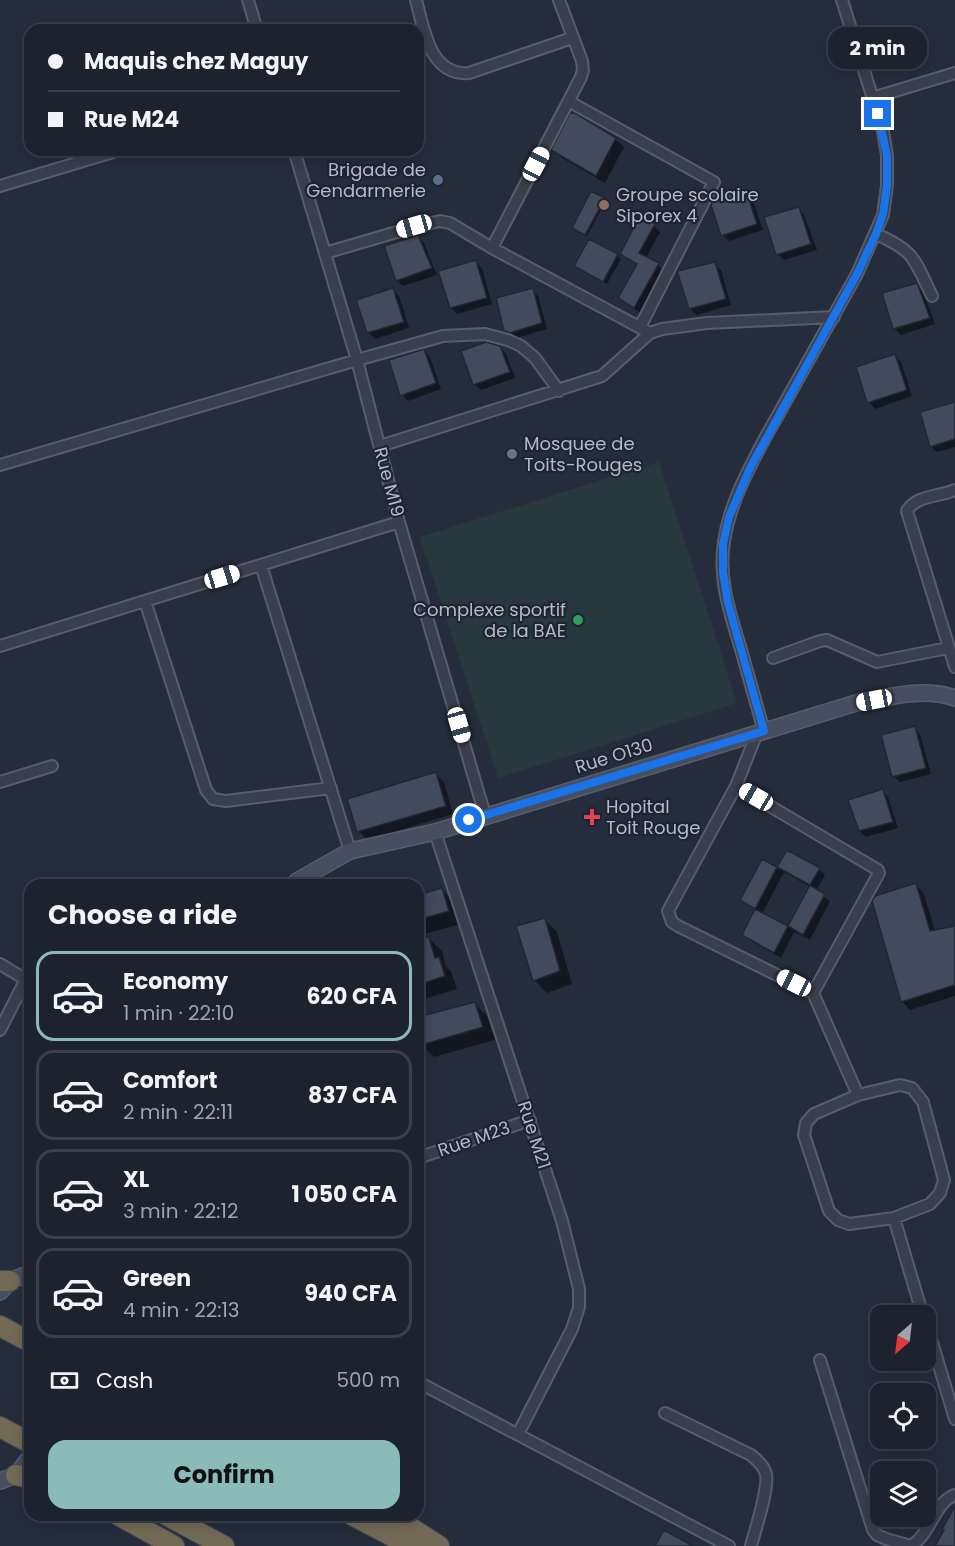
<!DOCTYPE html>
<html lang="en">
<head>
<meta charset="utf-8">
<style>
  body { margin:0; font-family:Poppins,sans-serif; background:#292f3a; color:#f1f3f6; height:100vh; display:flex; flex-direction:column; font-size:22px; white-space:nowrap }
  * { box-sizing:border-box; margin:0 }
  p { font-size:20px; color:#a0a4aa }
  .icon { flex:none; width:33px; height:33px; fill:none; stroke:currentColor; stroke-width:2; stroke-linecap:round; stroke-linejoin:round }
  .map { position:relative; flex:1; overflow:hidden }
  .side { position:absolute; left:24px; top:879px; width:400px; height:642px; display:flex; flex-direction:column; background:#1c222e; border-radius:18px; box-shadow:0 3px 15px #0003,0 0 0 2px #3a3f4a }
  .side>* { flex:none }
  .hud { position:absolute; left:24px; top:24px; width:400px; height:132px; border-radius:18px; box-shadow:0 3px 15px #0003,0 0 0 2px #3a3f4a; display:grid; align-content:center; height:132px; padding:0 24px; background:#1c222e }
  .needle { width:39px; rotate:208deg }
  .buttons { position:absolute; left:870px; top:1305px; display:grid; gap:12px }
  .buttons a { display:grid; place-items:center; width:66px; height:66px; border-radius:12px; background:#1c222e; box-shadow:0 3px 15px #0003,0 0 0 2px #3a3f4a; font-size:30px }
  .end { position:absolute; width:27px; height:27px; margin:-14px; border:8px solid #1a73e8; background:#fff; box-shadow:0 0 0 3px #fff }
  .from { border-radius:50% }
  .bubble { position:absolute; height:42px; border-radius:18px; background:#1c222e; box-shadow:0 3px 15px #0003,0 0 0 2px #3a3f4a; font-size:20px; font-weight:700; line-height:42px; text-align:center }
  .car { position:absolute; width:18px; height:36px; margin:-18px -9px; border-radius:8px; box-shadow:0 0 4px 2px #0007; background:linear-gradient(#fff 24%,#345 0 40%,#fff 0 76%,#345 0 86%,#fff 0) }
  .hud b { display:flex; align-items:center; gap:21px; height:57px; font-size:22px }
  .hud b+b { border-top:2px solid #3a3f4a }
  .hud i { width:15px; height:15px; background:#f1f3f6 }
  ul { padding:0; list-style:none }
  li { display:flex; align-items:center; gap:18px; height:90px; margin:0 12px 9px; padding:0 12px; border:3px solid #3a3f4a; border-radius:18px }
  li div { flex:1 }
  li b { display:block; font-size:22px }
  li em { font-style:normal; font-weight:700 }
  li.current { border-color:#8bbbb9 }
  li>.icon { width:54px; height:54px; stroke-width:1.5 }
  h2 { padding:0 24px; font-size:27px; line-height:72px }
  .pay { display:flex; align-items:center; gap:15px; height:66px; padding:0 24px; font-size:22px }
  .pay p { margin-inline-start:auto }
  .action { display:flex; gap:12px; margin-top:auto; padding:12px 24px }
  .action a { flex:1; height:69px; border-radius:18px; background:#8bbbb9; color:#111; font-size:24px; font-weight:700; line-height:69px; text-align:center }
  .map>svg:first-child { display:block }
</style>
</head>
<body>
<div class="map">
<svg width="955" height="1546" viewBox="0 0 955 1546">
  <rect width="100%" height="100%" fill="#252d3d"/>
  <!-- green -->
  <path fill="#27393e" d="M659,462L737,703L498,778L420,537Z"/>
  <!-- shadow -->
  <path fill="#0007" fill-rule="evenodd" d="M418,88L426,95L423,128L418,129Z
    M615,139L624,147L605,183L562,158L553,150Z
    M744,188L751,194L763,230L729,241L723,235Z
    M604,199L606,201L587,236L575,229Z
    M798,208L804,215L817,250L784,260L778,254Z
    M654,226L660,232L646,258L658,265L664,271L640,313L620,298L638,266L622,254Z
    M418,236L424,243L437,275L403,286L397,280Z
    M617,255L621,259L607,284L576,266Z
    M475,262L482,268L492,304L457,314L451,308Z
    M714,264L721,270L731,305L697,315L690,309L679,272Z
    M917,285L923,291L935,324L901,335L895,329L884,294Z
    M393,290L399,296L409,328L375,339L369,333L358,301Z
    M532,290L538,296L547,329L517,338L511,337L505,330Z
    M500,347L506,354L515,378L481,390L474,384Z
    M424,351L430,357L441,389L408,401L402,395Z
    M895,356L901,362L912,396L875,409L869,402L858,368Z
    M955,404V447L937,452L931,446Z
    M914,728L920,734L931,774L900,782L893,776Z
    M435,774L444,782L453,814L367,840L359,831Z
    M882,790L888,797L898,828L866,837L860,831Z
    M788,852L819,869L825,875L816,891L830,901L810,940L794,932L781,958L750,940L743,934L756,910L742,900L762,861L778,869ZM784,872L810,887L788,928L762,914Z
    M368,879L374,885H352Z
    M916,885L924,894L935,931L955,927V996L910,1010L902,1001Z
    M442,890L454,902L461,924L421,935L423,940L429,938L442,951L446,966L451,971L457,989L424,999L418,994V898Z
    M545,920L557,932L572,984L547,993L534,980Z
    M474,1003L487,1016L495,1040L434,1057L421,1044Z"/>
  <!-- building -->
  <path fill="#414b5c" stroke="#202634" stroke-width="1.5" d="M570,113H575L616,138L596,176L551,150Z
    M745,187L757,224L721,236L711,205L715,196Z
    M591,191L605,198L585,235L572,228Z
    M799,207L811,244L776,255L764,217Z
    M640,216L655,224L639,253L659,263L634,308L618,298L637,264L620,254Z
    M418,235L432,268L396,281L384,246Z
    M589,239L618,254L603,282L574,266Z
    M476,260L487,298L450,308L438,271Z
    M715,262L726,299L689,309L677,271Z
    M917,283L930,318L893,329L882,293Z
    M393,288L404,322L367,333L356,300Z
    M533,288L542,323L510,333L504,331L496,298Z
    M486,342L500,346L510,372L473,385L461,351Z
    M424,349L436,383L400,396L389,360Z
    M895,354L907,390L867,403L856,367Z
    M955,402V439L930,447L920,412Z
    M915,726L926,768L892,777L881,735Z
    M436,772L446,806L357,832L347,799Z
    M883,789L893,822L859,831L848,800Z
    M787,850L820,868L810,885L777,867Z
    M762,859L777,867L755,909L740,900Z
    M916,883L930,931L955,926V985L901,1002L872,901L875,896Z
    M810,885L825,894L803,935L788,926Z
    M442,888L449,911L418,920V895Z
    M755,909L788,926L774,953L742,935Z
    M545,918L560,971L533,981L516,926Z
    M429,937L435,958L439,957L445,976L418,985V940Z
    M475,1002L483,1027L418,1046V1017Z
    M955,1506V1546H935L944,1530L942,1529Z
    M664,1530L693,1546H655Z"/>
  <g fill="none" stroke-linecap="round" stroke-linejoin="round">
    <!-- street casing -->
    <g stroke="#575d6b" stroke-width="14">
      <path id="street" d="M248,0L257,30
        M416,0C424,30 430,76 469,73L572,38
        M872,98L955,73
        M570,102L714,182L640,327
        M294,150L357,360L399,522L485,815
        M0,186L120,150
        M876,234C915,251 914,259 932,296
        M492,248L581,77L583,70L582,61L559,0
        M325,253L414,227L440,221L450,223L492,248L650,333
        M380,446L602,376L650,333L662,329L707,323L834,317
        M0,465L357,360L443,336L485,334L508,340L521,346L535,358L559,391
        M955,490C939,497 916,495 907,511L955,667
        M261,565L350,851
        M145,601L206,790L213,799L226,801L331,788
        M0,646L399,522
        M773,658L820,641L827,640L877,662L948,648
        M764,731C756,703 748,674 740,646C730,613 718,578 724,542C729,506 747,472 764,440L857,274L883,215L887,186V156L883,131L842,0
        M0,782L52,766
        M736,786L878,870L879,873L813,993L678,926L672,922L668,911Z
        M736,786L757,733
        M435,832L562,1221L579,1289V1307L572,1329L518,1434
        M0,964L30,982
        M813,993L858,1095
        M0,1030L26,979
        M900,1085L912,1088L923,1102L944,1180L940,1193L930,1204L894,1218L849,1224L838,1220L829,1211L804,1135L806,1123L814,1114L858,1095Z
        M418,1158L530,1120
        M894,1218L923,1316
        M926,1322L955,1419
        M820,1360L873,1530L877,1535L886,1539L911,1546C931,1534 935,1501 955,1495
        M418,1382L729,1546
        M665,1413L751,1455C757,1460 764,1466 766,1474C769,1489 755,1530 751,1546"/>
    </g>
    <!-- secondary casing -->
    <g stroke="#575d6b" stroke-width="18">
      <path id="secondary" d="M293,885L297,881L350,851L435,832L856,703C889,697 922,687 955,698
        M0,1292L10,1281L30,1273
        M0,1481L16,1475L30,1457"/>
    </g>
    <!-- highway casing -->
    <g stroke="#444a58" stroke-width="22">
      <path id="highway" d="M0,1281H10
        M0,1326L30,1342
        M0,1427L30,1443
        M16,1475L30,1478
        M118,1515L174,1546
        M166,1515L224,1546
        M352,1515L411,1546
        M391,1515L439,1546"/>
    </g>
    <!-- street -->
    <use href="#street" stroke="#393f4d" stroke-width="10"/>
    <!-- secondary -->
    <use href="#secondary" stroke="#474e60" stroke-width="15"/>
    <!-- highway -->
    <use href="#highway" stroke="#736a56" stroke-width="20"/>
  </g>
  <g fill="none" stroke-linecap="round" stroke-linejoin="round">
    <!-- route -->
    <path stroke="#1a73e8" stroke-width="8" d="M469,820L764,731L728,603L723,572V544L729,517L750,468L857,274L876,234L883,214L887,186V156L878,114"/>
  </g>
  <!-- markers -->
  <circle fill="#5c6f8a" stroke="#1e2432" stroke-width="2" cx="438" cy="180" r="6"/>
  <circle fill="#8d6e63" stroke="#1e2432" stroke-width="2" cx="604" cy="205" r="6"/>
  <circle fill="#6b7280" stroke="#1e2432" stroke-width="2" cx="512" cy="454" r="6"/>
  <circle fill="#2e9e5b" stroke="#1e2432" stroke-width="2" cx="578" cy="620" r="6"/>
  <path fill="#e0444e" stroke="#1e2432" stroke-width="2" d="M589 808h6v6h6v6h-6v6h-6v-6h-6v-6h6z"/>
  <g text-anchor="middle" stroke-width="4.5" stroke-linejoin="round" paint-order="stroke">
    <!-- poi labels -->
    <g font-size="18" fill="#b5bac8" stroke="#1e2432" text-anchor="start">
      <text x="426" y="176" text-anchor="end">Brigade de<tspan x="426" dy="21">Gendarmerie</tspan></text>
      <text x="616" y="201">Groupe scolaire<tspan x="616" dy="21">Siporex 4</tspan></text>
      <text x="524" y="450">Mosquee de<tspan x="524" dy="21">Toits-Rouges</tspan></text>
      <text x="566" y="616" text-anchor="end">Complexe sportif<tspan x="566" dy="21">de la BAE</tspan></text>
      <text x="606" y="813">Hopital<tspan x="606" dy="21">Toit Rouge</tspan></text>
    </g>
    <!-- street labels -->
    <g font-size="18" fill="#b5bac8" stroke="#1e2432">
      <text transform="translate(389 482) rotate(75)" y="6">Rue M19</text>
      <text transform="translate(614 756) rotate(-17)" y="6">Rue O130</text>
      <text transform="translate(534 1135) rotate(72)" y="6">Rue M21</text>
      <text transform="translate(474 1139) rotate(-19)" y="6">Rue M23</text>
    </g>
  </g>
</svg>
<div class="buttons">
<a><svg class="needle" viewBox="-14 -14 28 28"><path d="M0-13l5 13h-10z" fill="#e53935"/><path d="M0 13l5-13h-10z" fill="#a0a4aa"/></svg></a>
<a><svg class="icon" aria-label="locate" viewBox="0 0 24 24"><circle cx="12" cy="12" r="6"/><path d="M12 2v4M12 18v4M2 12h4M18 12h4"/></svg></a>
<a><svg class="icon" aria-label="layers" viewBox="0 0 24 24"><path d="M12 4l9 5-9 5-9-5zM3 14l9 5 9-5"/></svg></a>
</div>
<i class="end from" style="left:469px;top:820px"></i>
<i class="end" style="left:878px;top:114px"></i>
<div class="bubble" style="left:828px;top:27px;width:99px">2 min</div>
<i class="car" style="left:536px;top:164px;rotate:28deg"></i>
<i class="car" style="left:414px;top:226px;rotate:254deg"></i>
<i class="car" style="left:222px;top:577px;rotate:73deg"></i>
<i class="car" style="left:874px;top:700px;rotate:259deg"></i>
<i class="car" style="left:459px;top:725px;rotate:164deg"></i>
<i class="car" style="left:756px;top:797px;rotate:300deg"></i>
<i class="car" style="left:794px;top:983px;rotate:297deg"></i>
<div class="hud">
<b><i class="from"></i>Maquis chez Maguy</b>
<b><i></i>Rue M24</b>
</div>
<section class="side">
<h2>Choose a ride</h2>
<ul>
<li class="current"><svg class="icon" aria-label="car" viewBox="0 0 24 24"><path d="M5 17H2v-5l4-1 3-4h7l3 4 3 1v5h-3M9 17h6M6 11h13"/><circle cx="7" cy="17" r="2"/><circle cx="17" cy="17" r="2"/></svg><div><b>Economy</b><p>1 min · 22:10</p></div><em>620 CFA</em></li>
<li><svg class="icon" aria-label="car" viewBox="0 0 24 24"><path d="M5 17H2v-5l4-1 3-4h7l3 4 3 1v5h-3M9 17h6M6 11h13"/><circle cx="7" cy="17" r="2"/><circle cx="17" cy="17" r="2"/></svg><div><b>Comfort</b><p>2 min · 22:11</p></div><em>837 CFA</em></li>
<li><svg class="icon" aria-label="car" viewBox="0 0 24 24"><path d="M5 17H2v-5l4-1 3-4h7l3 4 3 1v5h-3M9 17h6M6 11h13"/><circle cx="7" cy="17" r="2"/><circle cx="17" cy="17" r="2"/></svg><div><b>XL</b><p>3 min · 22:12</p></div><em>1 050 CFA</em></li>
<li><svg class="icon" aria-label="car" viewBox="0 0 24 24"><path d="M5 17H2v-5l4-1 3-4h7l3 4 3 1v5h-3M9 17h6M6 11h13"/><circle cx="7" cy="17" r="2"/><circle cx="17" cy="17" r="2"/></svg><div><b>Green</b><p>4 min · 22:13</p></div><em>940 CFA</em></li>
</ul>
<div class="pay"><svg class="icon" aria-label="cash" viewBox="0 0 24 24"><path d="M3 7h18v10H3z"/><circle cx="12" cy="12" r="2"/></svg>Cash<p>500 m</p></div>
<div class="action"><a>Confirm</a></div>
</section>
</div>
</body>
</html>
